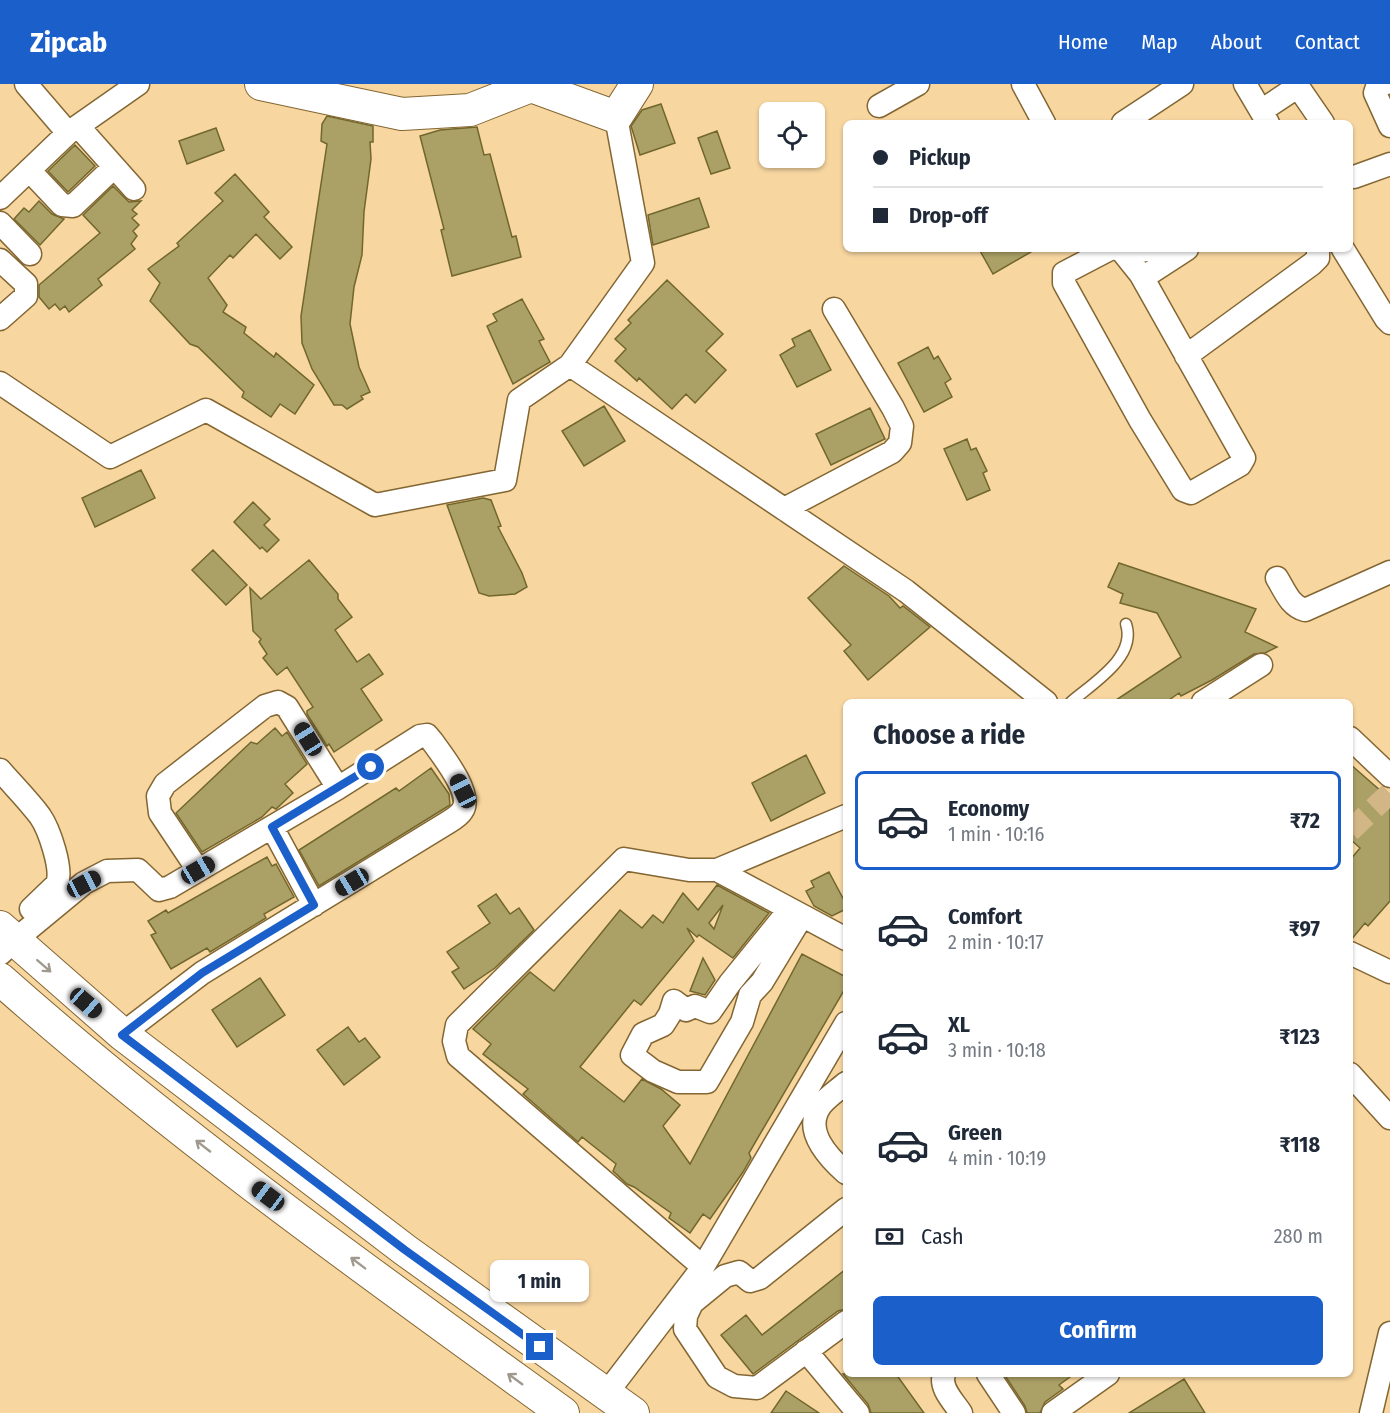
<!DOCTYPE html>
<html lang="en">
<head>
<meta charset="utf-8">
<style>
  body { margin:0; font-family:"Fira Sans Condensed",sans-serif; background:#f2f2f3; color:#1f2937; height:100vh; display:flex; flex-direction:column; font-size:22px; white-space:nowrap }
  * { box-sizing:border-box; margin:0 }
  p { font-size:20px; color:#747a83 }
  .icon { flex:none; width:33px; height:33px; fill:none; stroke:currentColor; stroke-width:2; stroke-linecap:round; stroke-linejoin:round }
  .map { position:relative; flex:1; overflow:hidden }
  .drawer { position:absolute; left:843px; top:615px; width:510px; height:678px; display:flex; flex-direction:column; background:#fff; border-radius:9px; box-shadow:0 2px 4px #0004 }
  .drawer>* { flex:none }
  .guide { position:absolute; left:843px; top:36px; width:510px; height:132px; border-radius:9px; box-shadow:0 2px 4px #0004; display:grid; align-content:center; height:132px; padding:0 30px; background:#fff }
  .tools { position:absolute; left:759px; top:18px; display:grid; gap:12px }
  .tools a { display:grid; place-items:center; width:66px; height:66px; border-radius:9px; background:#fff; box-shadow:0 2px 4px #0004; font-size:30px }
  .end { position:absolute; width:27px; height:27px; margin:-14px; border:8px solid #1b5fcb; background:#fff; box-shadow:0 0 0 3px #fff }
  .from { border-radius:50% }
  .bubble { position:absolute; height:42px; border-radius:9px; background:#fff; box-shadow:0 2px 4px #0004; font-size:20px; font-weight:700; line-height:42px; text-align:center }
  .car { position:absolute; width:18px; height:36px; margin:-18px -9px; border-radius:8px; box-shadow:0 0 4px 2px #0007; background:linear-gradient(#222 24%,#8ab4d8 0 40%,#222 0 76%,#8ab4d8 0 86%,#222 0) }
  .guide b { display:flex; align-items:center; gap:21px; height:57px; font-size:22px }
  .guide b+b { border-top:2px solid #e0e1e3 }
  .guide i { width:15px; height:15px; background:#1f2937 }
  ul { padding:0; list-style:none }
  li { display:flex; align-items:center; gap:18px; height:99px; margin:0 12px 9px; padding:0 18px; border:3px solid transparent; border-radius:9px }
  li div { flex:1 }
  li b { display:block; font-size:22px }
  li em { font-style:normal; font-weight:700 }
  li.selected { border-color:#1b5fcb }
  li>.icon { width:54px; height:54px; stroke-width:1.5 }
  h2 { padding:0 30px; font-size:27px; line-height:72px }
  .pay { display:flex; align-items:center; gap:15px; height:66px; padding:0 30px; font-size:22px }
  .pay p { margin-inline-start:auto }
  .button { display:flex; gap:12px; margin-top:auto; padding:12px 30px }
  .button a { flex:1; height:69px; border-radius:9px; background:#1b5fcb; color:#fff; font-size:24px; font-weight:700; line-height:69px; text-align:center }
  header { display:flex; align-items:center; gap:36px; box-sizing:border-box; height:84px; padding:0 30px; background:#1b5fcb; color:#fff }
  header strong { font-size:28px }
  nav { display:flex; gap:33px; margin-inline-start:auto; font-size:21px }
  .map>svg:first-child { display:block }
</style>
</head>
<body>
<header>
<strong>Zipcab</strong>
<nav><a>Home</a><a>Map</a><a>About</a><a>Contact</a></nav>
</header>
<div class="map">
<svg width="1390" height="1329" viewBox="0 0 1390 1329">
  <rect width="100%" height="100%" fill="#f7d6a0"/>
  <!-- building -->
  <path fill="#aba166" stroke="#71672d" stroke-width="1.5" fill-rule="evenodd" d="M661,20L675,59L640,71L631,42L642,26Z
    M327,32L373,42V58H370L371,75L364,128L362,171L354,203L350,240L359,283L370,308L361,312L363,315L347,325L342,321H334L312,285L302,259L301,232L327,60L321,57L322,40Z
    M477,43L484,71L490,70L512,153L516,152L521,173L452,192L441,146L444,145L420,52L440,46Z
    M216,44L224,66L187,80L179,57Z
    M717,47L730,84L711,90L698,54Z
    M75,61L95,82L68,108L48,87Z
    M235,90L269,128L264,133L292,163L280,175L256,150L233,174L230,171L208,194L227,221L223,228L246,243L244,249L274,273L276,269L314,301L295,330L280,320L271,333L242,313L244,308L198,263L190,260L150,217L160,199L148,185L179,162L177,159L223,117L215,109Z
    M113,102L129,118L141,117L132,126L137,130L132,134L139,141L133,147L137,152L131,160L135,165L98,195L102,201L69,228L65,222L60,226L55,220L49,225L39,213V201L100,149L83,131Z
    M699,114L709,143L653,161L648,131Z
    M39,117L52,130L64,135L40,161L14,135L24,124L29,128Z
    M979,165H1036L993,190Z
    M667,196L723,250L706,267L726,286L695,319L686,310L672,325L639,294L637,297L615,277L626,265L615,255L631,239L628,236Z
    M522,215L544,255L539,257L550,278L513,300L487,242L497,237L493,230Z
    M810,246L831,286L797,303L780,271L795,262L792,255Z
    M928,263L934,275L938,272L951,295L945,299L952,313L924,328L898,279Z
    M604,322L625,357L584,382L562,347Z
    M870,324L885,355L831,381L816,350Z
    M967,355L971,366L976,364L987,387L983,389L990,406L967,416L944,365Z
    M141,386L155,414L95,443L82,414Z
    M483,414L491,416L501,442L498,443L522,489L527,503L515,510L489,512L479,509L447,421Z
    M253,418L270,435L264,441L279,456L267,468L262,463L260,465L234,438Z
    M213,466L247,501L226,521L192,486Z
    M309,476L338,510V515L352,533L335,546L357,578L369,570L383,590L361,605L382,636L334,668L329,660L327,662L307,630V627L313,623L287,583L277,591L263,574L267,570L259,558L261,555L253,547L250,504L261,515Z
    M1119,479L1256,525L1245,548L1277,563L1265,569L1254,570L1212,596L1181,612L1179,609L1166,618H1113L1181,573L1157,529L1120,519L1123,510L1108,503Z
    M844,482L889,512L900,524L903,522L930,543L868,596L844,567L851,561L808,514Z
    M275,644L282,652L287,648L307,680L285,700L293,709L276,725L272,723L262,733L202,768L176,729L251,658L257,660Z
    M806,671L825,709L771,737L752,699Z
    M1350,680L1390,715V817L1368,842L1365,839L1351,856L1350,776L1360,764L1350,755Z
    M431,684L449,710L450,721L319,802L299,766L396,704L399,707Z
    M267,773L272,782L276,780L294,813L264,830L266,834L210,868L207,864L171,885L151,851L156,849L148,837L166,826L168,829Z
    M829,788L846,820V825L832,832L814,822L806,807L814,803L811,797Z
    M717,801L769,829L733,874L699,851L697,853L687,844L694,857L641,921L634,916L580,983L624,1018L642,995L661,1005L680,1021L663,1042L690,1080L802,870L846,893V903L749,1069L751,1074L743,1088L710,1135L703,1130L690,1149L669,1134L671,1129L634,1103L627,1100L613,1087L616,1080L582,1053L578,1058L523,1010L528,1005L483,970L491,960L473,945L530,888L554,907L620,826L642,844L653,831L663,839L683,809L698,826ZM723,821L714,845L709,839Z
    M496,810L510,830L519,824L534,846L495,884L464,905L452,888L459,884L447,868L490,839L478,822Z
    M703,874L715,896L705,911L690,907Z
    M260,894L285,931L237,963L212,926Z
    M348,943L359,958L365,954L380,973L344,1001L317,966Z
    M846,1185V1225L838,1227L753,1290L721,1251L746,1231L762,1251Z
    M843,1290H896L924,1329H871L868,1320Z
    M1004,1290H1074L1059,1301L1063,1305L1045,1318L1040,1329H1027L1025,1322Z
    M1184,1295L1205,1329H1129Z
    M786,1307L819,1329H771Z"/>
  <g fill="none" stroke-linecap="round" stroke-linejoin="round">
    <!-- street-tunnel -->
    <path stroke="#d3b686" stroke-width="22" stroke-dasharray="22 11" stroke-linecap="butt" d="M1350,747L1390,709"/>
    <!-- lane casing -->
    <g stroke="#836632" stroke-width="13">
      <path id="lane" d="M1071,618C1093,599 1137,573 1126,540"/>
    </g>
    <!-- street casing -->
    <g stroke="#836632" stroke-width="25">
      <path id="street" d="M26,0L68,49
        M1023,0L1044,39
        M1245,0L1268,39
        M1384,0L1377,3L1375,9L1390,42
        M879,22L918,0
        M1261,27L1291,7H1301L1323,39
        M616,33L643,179L570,281L906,507L1046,618
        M1123,39L1182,0
        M78,42L134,105
        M29,86L62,121L73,122L114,83
        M1354,93L1390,80
        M0,114L68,49L138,0
        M0,139L30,170
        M1110,165L1064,189V199L1140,336L1183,406L1191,409L1240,381L1244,374L1141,191L1121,166L1116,165
        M1139,165L1141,167L1153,165
        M1343,165L1386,235L1390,239
        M0,176L26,200V212L0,235
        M1141,191L1150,189L1187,165
        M1186,272L1312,180L1318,174V165
        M0,299L110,373L206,326L375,421L505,396L519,316L570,281
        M784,425L892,368L900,359L902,342L893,324L834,225
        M1277,494C1285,507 1290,522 1305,526L1390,488
        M1203,618L1261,581
        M1350,654L1390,692
        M0,686C13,701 28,716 40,732C49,745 63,785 57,800L31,825
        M846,732L717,786H689L624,775L457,941L454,957L458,972L703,1183L846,939
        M272,743L314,821
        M198,786L160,729L158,712L165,700L265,622L278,618L287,623L338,704
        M717,786L846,855
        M790,825L730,899L710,928L695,922L686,926L674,917L670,930L663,941L643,950L632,971L653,987L678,998H707L742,938L750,911L762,898L802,832
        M1350,869L1390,888
        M0,870L15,856L84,799L107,787L138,786L159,806L170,803L338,704L420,652L427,651L432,657C442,671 474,711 462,727C459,732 452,736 447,739L202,889L122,950
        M1350,990L1390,1034
        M846,999C838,1006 827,1013 821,1021C802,1046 828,1073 846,1089
        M846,1125L760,1194L750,1197L739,1188L725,1192L692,1219L686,1232L685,1245L717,1293L734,1302L757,1304L846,1238
        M806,1267L858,1329
        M944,1290C939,1304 954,1318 961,1329
        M988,1290L1014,1329
        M606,1310L703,1183
        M1053,1329L1108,1290
        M1371,1329L1390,1249"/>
    </g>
    <!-- secondary casing -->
    <g stroke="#836632" stroke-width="34">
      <path id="secondary" d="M261,0L402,30L470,26L531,2L616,33L637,0
        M0,843L122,950L405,1166L633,1329
        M0,895C177,1052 371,1190 563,1329"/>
    </g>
    <!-- lane -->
    <use href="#lane" stroke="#fff" stroke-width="10"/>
    <!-- street -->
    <use href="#street" stroke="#fff" stroke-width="22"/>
    <!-- secondary -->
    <use href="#secondary" stroke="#fff" stroke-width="32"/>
  </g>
  <!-- one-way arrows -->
  <defs><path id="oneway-shaft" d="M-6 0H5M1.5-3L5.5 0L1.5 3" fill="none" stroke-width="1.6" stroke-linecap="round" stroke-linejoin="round" transform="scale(1.5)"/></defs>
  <g stroke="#a09a8e">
    <use href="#oneway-shaft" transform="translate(44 882) rotate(41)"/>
    <use href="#oneway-shaft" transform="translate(203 1062) rotate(-142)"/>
    <use href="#oneway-shaft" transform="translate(358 1179) rotate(-143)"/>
    <use href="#oneway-shaft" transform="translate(515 1295) rotate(-144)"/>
  </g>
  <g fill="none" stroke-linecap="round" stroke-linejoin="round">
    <!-- route -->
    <path stroke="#1b5fcb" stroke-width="8" d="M371,683L272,743L314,821L202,889L122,951L405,1166L540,1263"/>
  </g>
</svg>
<div class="tools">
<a><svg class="icon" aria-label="locate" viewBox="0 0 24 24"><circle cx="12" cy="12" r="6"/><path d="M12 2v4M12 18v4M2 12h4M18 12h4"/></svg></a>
</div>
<i class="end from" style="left:371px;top:683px"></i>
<i class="end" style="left:540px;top:1263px"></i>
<div class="bubble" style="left:490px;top:1176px;width:99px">1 min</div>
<i class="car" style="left:308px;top:655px;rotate:328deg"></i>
<i class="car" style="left:463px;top:707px;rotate:334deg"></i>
<i class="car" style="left:198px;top:786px;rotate:60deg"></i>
<i class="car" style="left:352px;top:798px;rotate:239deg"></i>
<i class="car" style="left:84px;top:800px;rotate:62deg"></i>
<i class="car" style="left:86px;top:919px;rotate:131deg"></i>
<i class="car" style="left:268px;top:1112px;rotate:307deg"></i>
<div class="guide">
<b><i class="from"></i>Pickup</b>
<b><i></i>Drop-off</b>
</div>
<section class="drawer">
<h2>Choose a ride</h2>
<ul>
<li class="selected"><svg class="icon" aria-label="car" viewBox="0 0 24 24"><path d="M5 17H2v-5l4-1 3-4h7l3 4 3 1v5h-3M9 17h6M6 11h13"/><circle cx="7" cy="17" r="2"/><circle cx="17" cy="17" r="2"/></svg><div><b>Economy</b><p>1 min · 10:16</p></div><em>₹72</em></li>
<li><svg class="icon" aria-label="car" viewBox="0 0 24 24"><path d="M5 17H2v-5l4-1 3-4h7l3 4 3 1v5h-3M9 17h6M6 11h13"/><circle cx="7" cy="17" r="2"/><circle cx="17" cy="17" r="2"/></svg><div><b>Comfort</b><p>2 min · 10:17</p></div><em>₹97</em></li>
<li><svg class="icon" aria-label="car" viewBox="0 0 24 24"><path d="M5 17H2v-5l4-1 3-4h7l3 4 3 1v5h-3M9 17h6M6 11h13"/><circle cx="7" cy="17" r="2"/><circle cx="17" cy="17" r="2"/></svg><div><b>XL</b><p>3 min · 10:18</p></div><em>₹123</em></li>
<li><svg class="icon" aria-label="car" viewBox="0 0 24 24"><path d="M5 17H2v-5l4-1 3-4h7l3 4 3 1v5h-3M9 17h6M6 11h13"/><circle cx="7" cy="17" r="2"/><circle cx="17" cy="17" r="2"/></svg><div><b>Green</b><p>4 min · 10:19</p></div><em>₹118</em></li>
</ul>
<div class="pay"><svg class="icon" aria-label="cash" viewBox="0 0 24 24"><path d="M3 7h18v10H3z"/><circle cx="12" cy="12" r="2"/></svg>Cash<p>280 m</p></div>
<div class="button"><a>Confirm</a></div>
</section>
</div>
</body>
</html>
